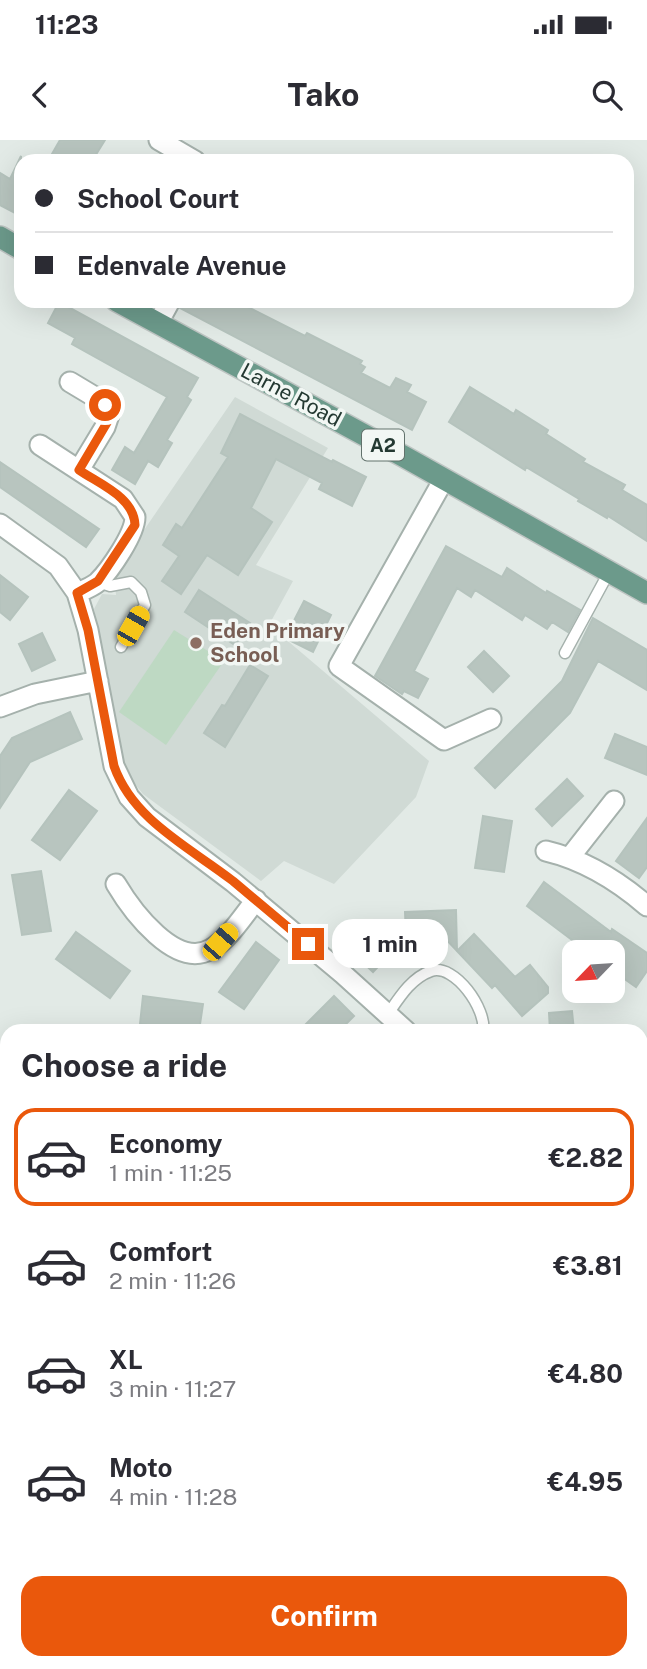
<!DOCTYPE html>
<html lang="en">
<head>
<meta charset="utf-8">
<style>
  body { margin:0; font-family:"Public Sans",sans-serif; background:#f7f7f7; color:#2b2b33; height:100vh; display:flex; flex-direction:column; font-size:26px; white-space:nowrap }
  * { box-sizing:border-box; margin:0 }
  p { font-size:23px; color:#7c7c81 }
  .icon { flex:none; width:38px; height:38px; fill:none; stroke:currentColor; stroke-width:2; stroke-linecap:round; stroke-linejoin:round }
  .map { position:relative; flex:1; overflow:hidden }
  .drawer { position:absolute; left:0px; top:884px; width:648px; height:646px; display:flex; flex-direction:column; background:#fff; border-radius:21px 21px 0 0; box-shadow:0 7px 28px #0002 }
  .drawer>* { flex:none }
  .banner { position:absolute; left:14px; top:14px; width:620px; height:154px; border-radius:21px; box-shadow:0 7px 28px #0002; display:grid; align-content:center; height:154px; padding:0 21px; background:#fff }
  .needle { width:46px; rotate:245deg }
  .controls { position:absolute; left:562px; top:800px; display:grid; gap:14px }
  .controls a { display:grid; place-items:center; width:63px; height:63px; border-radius:14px; background:#fff; box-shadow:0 7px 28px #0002; font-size:35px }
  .end { position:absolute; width:32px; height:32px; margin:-16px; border:9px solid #ea580c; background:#fff; box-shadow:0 0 0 4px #fff }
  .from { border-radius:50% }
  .bubble { position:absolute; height:49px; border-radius:21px; background:#fff; box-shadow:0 7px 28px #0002; font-size:23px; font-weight:700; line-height:49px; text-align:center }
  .car { position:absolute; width:21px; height:42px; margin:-21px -10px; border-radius:9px; box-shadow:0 0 5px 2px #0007; background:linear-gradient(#f5c518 24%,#345 0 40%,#f5c518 0 76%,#345 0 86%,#f5c518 0) }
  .banner b { display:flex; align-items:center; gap:24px; height:66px; font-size:26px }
  .banner b+b { border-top:2px solid #e1e1e2 }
  .banner i { width:18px; height:18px; background:#2b2b33 }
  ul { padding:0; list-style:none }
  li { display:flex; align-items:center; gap:21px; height:98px; margin:0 14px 10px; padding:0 7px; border:4px solid transparent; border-radius:21px }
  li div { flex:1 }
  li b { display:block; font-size:26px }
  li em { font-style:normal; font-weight:700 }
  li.current { border-color:#ea580c }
  li>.icon { width:63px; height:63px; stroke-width:1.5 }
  h2 { padding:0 21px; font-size:32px; line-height:84px }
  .action { display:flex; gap:14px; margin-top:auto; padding:14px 21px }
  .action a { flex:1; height:80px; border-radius:21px; background:#ea580c; color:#fff; font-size:28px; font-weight:700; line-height:80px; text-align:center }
  .status { display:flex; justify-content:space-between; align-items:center; height:49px; padding:0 35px; background:#fff; direction:ltr }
  .status svg { height:19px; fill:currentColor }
  header { display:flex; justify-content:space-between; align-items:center; height:91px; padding:0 21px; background:#fff; font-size:32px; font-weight:700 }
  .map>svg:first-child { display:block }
</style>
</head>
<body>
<div class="status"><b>11:23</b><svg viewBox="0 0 49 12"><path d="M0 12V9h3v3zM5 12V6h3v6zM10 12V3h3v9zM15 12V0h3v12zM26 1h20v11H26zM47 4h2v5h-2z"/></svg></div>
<header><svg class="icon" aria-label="back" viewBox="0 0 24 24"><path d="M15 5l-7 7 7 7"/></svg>Tako<svg class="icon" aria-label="search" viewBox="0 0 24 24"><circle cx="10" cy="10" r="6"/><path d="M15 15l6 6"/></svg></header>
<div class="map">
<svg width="647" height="1529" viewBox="0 0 647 1529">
  <rect width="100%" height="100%" fill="#e2eae6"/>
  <!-- built -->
  <path fill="#d0dad5" d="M235,257L328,308L256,425L293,441L269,485L429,621L416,657L334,744L284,721L261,741L143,654L126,633L94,469L102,454L116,455L114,434Z"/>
  <!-- green -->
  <path fill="#bed9c3" d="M174,490L224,521L166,605L119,572Z"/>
  <!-- building -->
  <path fill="#b8c5bf" stroke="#b5c3bd" stroke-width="2" d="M60,0H105L92,21H48Z
    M21,16V76L0,65V33L10,39Z
    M182,161H236L305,196L307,193L362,221L360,224L365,227L361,233L390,248L396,238L411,245L407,252L426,262L412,290L180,168Z
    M59,162L198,238L187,257L191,260L167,300L172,303L158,327L148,321L135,344L112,330L125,307L134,313L167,257L72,204L75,198L48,183Z
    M470,247L514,274L516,270L548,290L546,294L585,319L583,322L625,345L622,350L647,365V401L608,376L607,378L578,361L579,359L526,327L525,330L449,282Z
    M240,274L332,322L333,320L366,337L352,366L319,349L322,343L276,319L251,368L272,382L238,435L207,415L181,454L162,441L179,416L163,405L176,384L182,388L228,317L221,313Z
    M0,322L99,389L86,407L0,347Z
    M446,406L502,437L507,428L546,453L547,451L580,470L568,492L552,482L547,489L525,475L522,480L475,450L471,457L457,448L414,531L428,539L418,558L404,551L402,554L375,536Z
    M0,435L28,457L10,480L0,472Z
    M199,450L250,483L235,505L185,472Z
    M304,461L331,475L313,512L285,498Z
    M593,478L647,510V550L598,521L570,573L495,648L475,628L562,541Z
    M42,493L55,520L32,531L19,504Z
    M484,511L509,536L493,552L468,527Z
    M250,525L268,536L225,607L204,593L222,565L225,566Z
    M70,572L82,599L30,622L0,668V616L12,598Z
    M615,594L647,607V635L605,618Z
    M567,639L583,656L552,686L536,669Z
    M69,650L97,671L60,720L32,700Z
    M483,676L512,681L504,732L475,728Z
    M647,678V727L639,738L616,721Z
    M41,731L51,791L22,795L12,735Z
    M544,742L611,792L612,789L647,813V831L636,847L612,830V812H588L527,766Z
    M456,770L457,811L441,794L406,795L405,772Z
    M76,792L130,831L110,858L56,819Z
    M372,794L391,813L373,832L353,813Z
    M474,794L515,837L530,825L548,847V853L522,876L495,845L492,848L457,811Z
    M256,802L279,820L244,869L219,852Z
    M143,856L203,864L199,891L140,884Z
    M334,856L354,876L339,891H299Z
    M572,871L574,891H550L549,873Z"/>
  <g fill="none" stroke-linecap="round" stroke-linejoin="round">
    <!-- service casing -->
    <g stroke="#a5b1ac" stroke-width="13">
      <path id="service" d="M98,442L110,446L131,442L141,452L145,465L121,507
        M565,513L609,432
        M388,874C399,858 411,838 431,831C455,823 487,870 483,891
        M0,1410L7,1405
        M87,1522L89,1529"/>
    </g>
    <!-- minor casing -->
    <g stroke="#a5b1ac" stroke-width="23">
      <path id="minor" d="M159,0L195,21
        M158,183L170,161
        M70,242L100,260L109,275L105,287L79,330
        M40,305L123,359L135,377C135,394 110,430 98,442C92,447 84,450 77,453
        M444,339L339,526L444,600L491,579
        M0,384L58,426L77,453L88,490L114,626L129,657L147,677L233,742L343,834L406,891
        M0,567L35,554L98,541
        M546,711C584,720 617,740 647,766
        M570,717L614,661
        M116,744C132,771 176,830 211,809C229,799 243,776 256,760
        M0,1129L7,1135
        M640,1281L647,1286
        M640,1384L647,1375
        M65,1529L73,1522"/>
    </g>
    <!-- tertiary casing -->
    <g stroke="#a5b1ac" stroke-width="24">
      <path id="tertiary" d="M640,1036L647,1030
        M299,1522L306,1529"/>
    </g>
    <!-- primary casing -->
    <g stroke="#bdc4c2" stroke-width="24">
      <path id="primary" d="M0,97L21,109
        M117,161L403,316L647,453"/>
    </g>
    <!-- service -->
    <use href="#service" stroke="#fff" stroke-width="10"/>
    <!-- minor -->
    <use href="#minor" stroke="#fff" stroke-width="19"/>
    <!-- tertiary -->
    <use href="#tertiary" stroke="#fff" stroke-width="21"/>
    <!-- primary -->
    <use href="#primary" stroke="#6c9a8b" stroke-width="21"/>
  </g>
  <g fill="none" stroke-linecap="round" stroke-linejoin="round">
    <!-- route -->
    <path stroke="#ea580c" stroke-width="9" d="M105,265L109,275L108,281L79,330C99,344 134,357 135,385L98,441L77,453L88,490L114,626C133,680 189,707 233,741C258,762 283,783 308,804"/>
  </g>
  <!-- markers -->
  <circle fill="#8d6e63" stroke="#f2f7f4" stroke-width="2.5" cx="196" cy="503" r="7"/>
  <g text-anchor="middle" stroke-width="7" stroke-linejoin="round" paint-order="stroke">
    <!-- shield labels -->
    <rect fill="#f2f7f4" stroke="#62726c" stroke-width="2" x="362" y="289.5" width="42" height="31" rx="5"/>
    <g font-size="19" font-weight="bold" fill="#243932">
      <text x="383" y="312">A2</text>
    </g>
    <!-- street labels -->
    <g font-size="21" fill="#243932" stroke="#f2f7f4">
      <text transform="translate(291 255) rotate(28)" y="7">Larne Road</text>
    </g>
    <!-- education labels -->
    <g font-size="21" font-weight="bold" fill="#785e54" stroke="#f2f7f4" text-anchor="start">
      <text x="210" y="498">Eden Primary<tspan x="210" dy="24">School</tspan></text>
    </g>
  </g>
</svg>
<div class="controls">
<a><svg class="needle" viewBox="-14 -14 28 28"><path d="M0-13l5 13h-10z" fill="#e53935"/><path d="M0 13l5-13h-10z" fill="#7c7c81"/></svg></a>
</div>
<i class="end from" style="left:105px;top:265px"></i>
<i class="end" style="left:308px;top:804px"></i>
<div class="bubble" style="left:332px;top:779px;width:116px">1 min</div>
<i class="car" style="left:133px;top:486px;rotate:30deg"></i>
<i class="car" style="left:220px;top:802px;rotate:41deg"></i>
<div class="banner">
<b><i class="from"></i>School Court</b>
<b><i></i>Edenvale Avenue</b>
</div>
<section class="drawer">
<h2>Choose a ride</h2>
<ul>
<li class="current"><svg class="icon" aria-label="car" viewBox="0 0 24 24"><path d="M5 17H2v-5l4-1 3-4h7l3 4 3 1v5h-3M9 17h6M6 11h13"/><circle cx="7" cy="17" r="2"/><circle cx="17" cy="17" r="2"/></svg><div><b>Economy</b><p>1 min · 11:25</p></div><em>€2.82</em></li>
<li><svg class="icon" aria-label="car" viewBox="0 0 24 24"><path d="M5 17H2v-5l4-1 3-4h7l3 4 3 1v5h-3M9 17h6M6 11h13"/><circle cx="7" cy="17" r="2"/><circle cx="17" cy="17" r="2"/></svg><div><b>Comfort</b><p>2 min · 11:26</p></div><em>€3.81</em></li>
<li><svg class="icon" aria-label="car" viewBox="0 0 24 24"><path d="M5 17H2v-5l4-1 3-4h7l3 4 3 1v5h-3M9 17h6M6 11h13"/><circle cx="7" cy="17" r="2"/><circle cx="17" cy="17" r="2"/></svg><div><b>XL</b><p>3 min · 11:27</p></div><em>€4.80</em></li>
<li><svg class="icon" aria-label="car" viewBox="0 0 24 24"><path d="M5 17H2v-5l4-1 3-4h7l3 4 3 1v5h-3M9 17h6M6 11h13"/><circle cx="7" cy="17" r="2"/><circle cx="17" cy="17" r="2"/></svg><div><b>Moto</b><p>4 min · 11:28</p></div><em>€4.95</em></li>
</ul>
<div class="action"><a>Confirm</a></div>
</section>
</div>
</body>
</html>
